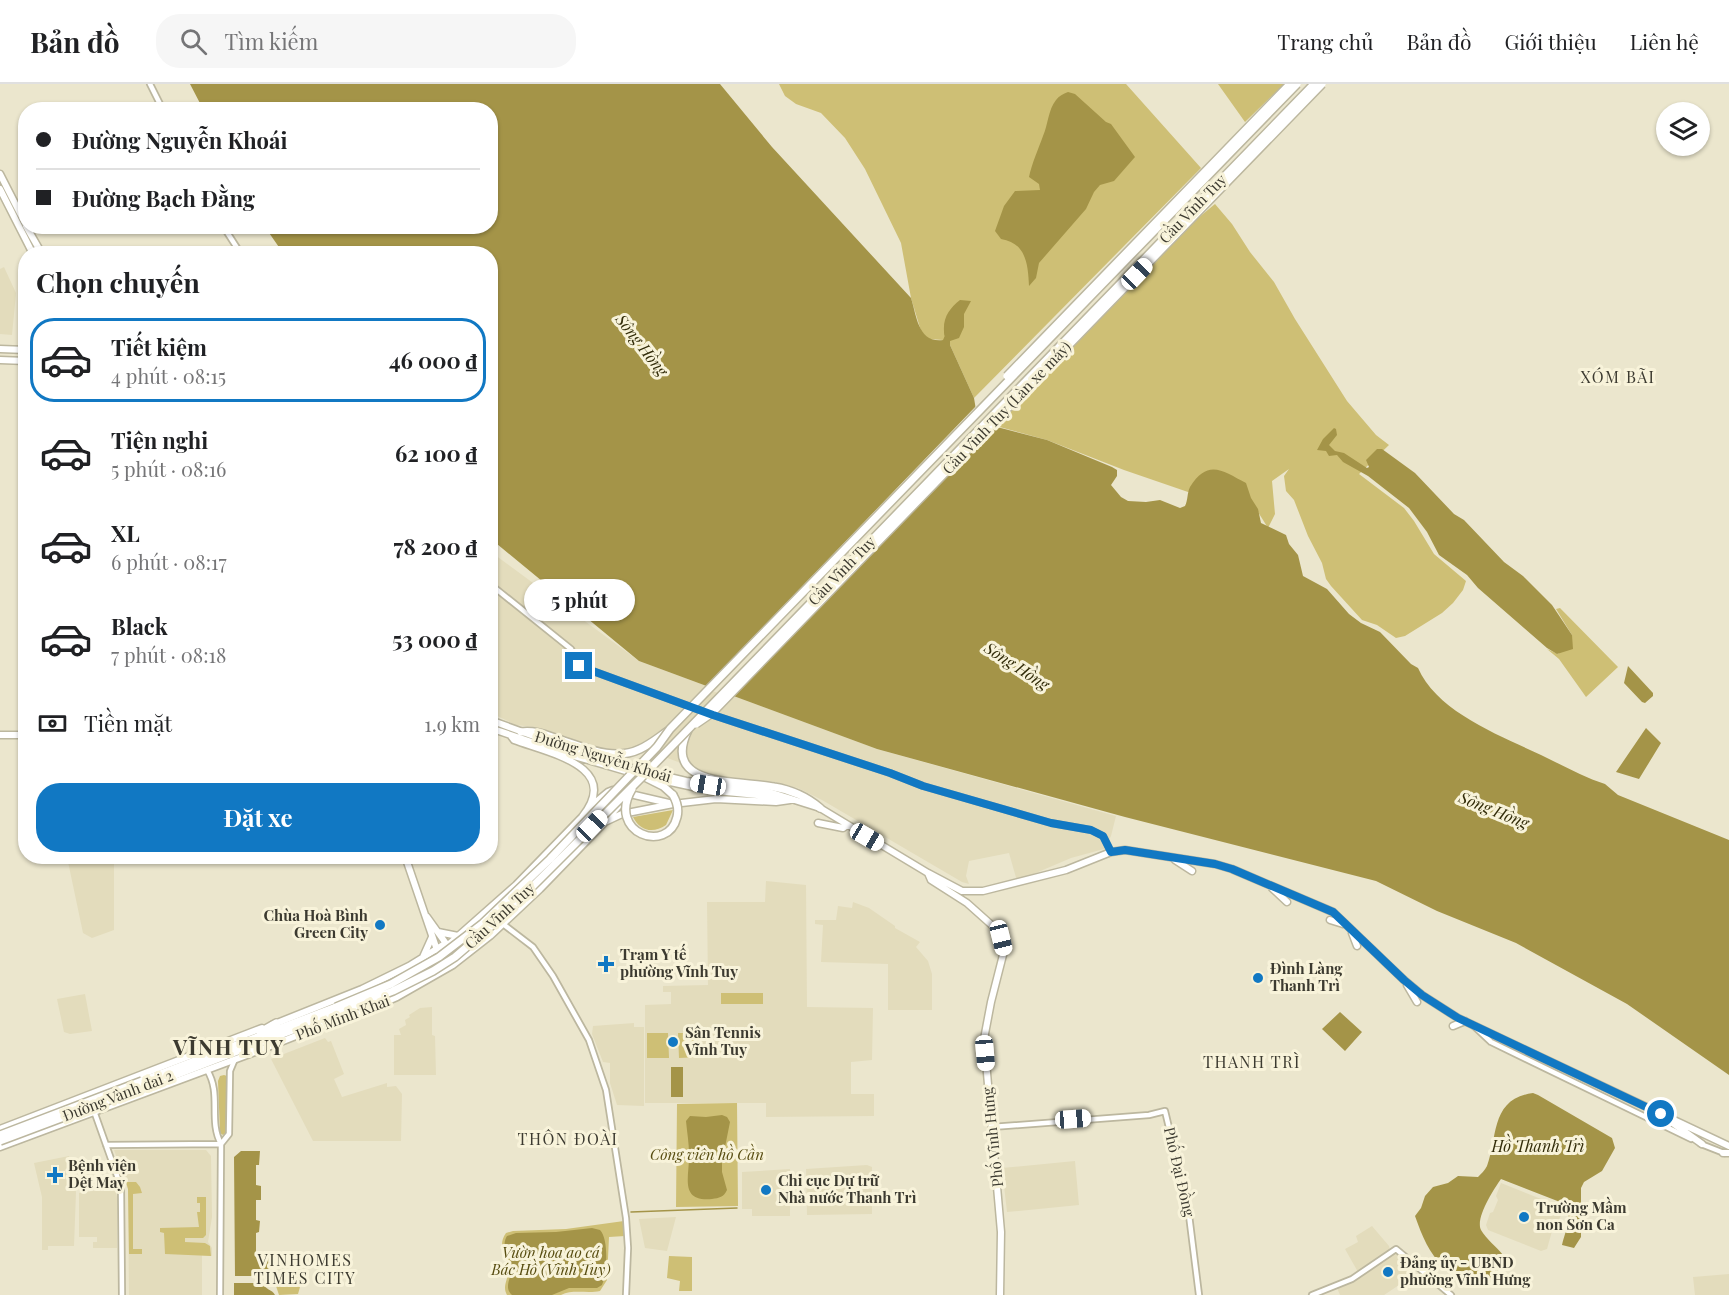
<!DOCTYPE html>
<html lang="vi">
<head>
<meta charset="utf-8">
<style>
  body { margin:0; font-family:"Playfair Display",serif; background:#f6f6f6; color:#202124; height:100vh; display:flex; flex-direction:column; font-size:22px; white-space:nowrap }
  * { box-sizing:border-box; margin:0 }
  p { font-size:20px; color:#757577 }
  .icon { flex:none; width:33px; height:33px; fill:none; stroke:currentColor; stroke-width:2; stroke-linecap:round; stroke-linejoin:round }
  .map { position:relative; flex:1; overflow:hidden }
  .side { position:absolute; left:18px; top:162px; width:480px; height:618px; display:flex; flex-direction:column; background:#fff; border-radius:24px; box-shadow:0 2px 4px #0004 }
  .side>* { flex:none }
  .guide { position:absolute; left:18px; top:18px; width:480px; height:132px; border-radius:24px; box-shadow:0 2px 4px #0004; display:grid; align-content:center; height:132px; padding:0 18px; background:#fff }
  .buttons { position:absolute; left:1656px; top:18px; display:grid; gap:12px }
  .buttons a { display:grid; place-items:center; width:54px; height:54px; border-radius:50%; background:#fff; box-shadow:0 2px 4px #0004; font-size:30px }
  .end { position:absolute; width:27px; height:27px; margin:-14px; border:8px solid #1178c3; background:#fff; box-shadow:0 0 0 3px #fff }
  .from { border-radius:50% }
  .bubble { position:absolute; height:42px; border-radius:21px; background:#fff; box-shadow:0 2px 4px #0004; font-size:20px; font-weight:700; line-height:42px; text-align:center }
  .car { position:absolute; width:18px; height:36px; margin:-18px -9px; border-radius:8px; box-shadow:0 0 4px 2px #0007; background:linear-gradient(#fff 24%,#345 0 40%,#fff 0 76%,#345 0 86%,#fff 0) }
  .guide b { display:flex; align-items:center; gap:21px; height:57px; font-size:22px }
  .guide b+b { border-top:2px solid #e0e0e0 }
  .guide i { width:15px; height:15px; background:#202124 }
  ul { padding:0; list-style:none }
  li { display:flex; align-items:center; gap:18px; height:84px; margin:0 12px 9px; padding:0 6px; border:3px solid transparent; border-radius:24px }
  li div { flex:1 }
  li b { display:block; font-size:22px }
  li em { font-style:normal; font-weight:700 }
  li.current { border-color:#1178c3 }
  li>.icon { width:54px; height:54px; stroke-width:1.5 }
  h2 { padding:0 18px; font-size:27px; line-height:72px }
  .pay { display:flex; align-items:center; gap:15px; height:66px; padding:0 18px; font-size:22px }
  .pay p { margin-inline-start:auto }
  .cta { display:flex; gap:12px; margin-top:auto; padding:12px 18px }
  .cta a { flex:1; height:69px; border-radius:24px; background:#1178c3; color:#fff; font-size:24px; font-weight:700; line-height:69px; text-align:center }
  header { display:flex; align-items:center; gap:36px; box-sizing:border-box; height:84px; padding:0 30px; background:#fff; border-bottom:2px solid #e0e0e0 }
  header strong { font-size:28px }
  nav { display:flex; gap:33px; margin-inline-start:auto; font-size:21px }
  .search { width:420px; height:54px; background:#f6f6f6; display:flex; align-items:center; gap:15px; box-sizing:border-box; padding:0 21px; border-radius:24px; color:#757577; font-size:22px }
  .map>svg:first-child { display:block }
</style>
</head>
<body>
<header>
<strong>Bản đồ</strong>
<div class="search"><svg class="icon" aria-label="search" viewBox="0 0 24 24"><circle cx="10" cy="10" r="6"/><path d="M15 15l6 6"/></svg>Tìm kiếm</div>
<nav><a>Trang chủ</a><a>Bản đồ</a><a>Giới thiệu</a><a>Liên hệ</a></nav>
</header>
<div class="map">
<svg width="1729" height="1211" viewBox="0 0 1729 1211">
  <rect width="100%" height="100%" fill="#ebe6cd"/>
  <!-- built -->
  <path fill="#e3dcbc" d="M4,183L16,209L12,251L0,250V185Z
    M491,468L639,577L877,665L1116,732L1111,752L1104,765L1071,774L1017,797L1009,769L969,777L966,792L969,800L962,798L822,716L798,704L775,698L713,691L638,663L616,667L596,665L534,643L516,641L491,629Z
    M67,773H114V846L92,854L83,849Z
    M766,797L806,801L807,923L873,924L872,976L851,978V1010H874V1032L766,1033V1019H645V921L671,920V908H663V902L708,901L707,818H765Z
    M853,818L869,824L895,842V844L920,858L916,863L928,877L932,890V926H888V880L821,878L823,841L815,840V836H836L838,822L852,824Z
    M85,910L92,947L70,950L64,948L57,915Z
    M432,923V951L435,952L436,991H394V951H401L399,945L406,941L405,936L410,933L409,931L420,924Z
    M634,939V943H644V1022L617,1021L610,999V979L603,978L592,950L593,942Z
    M325,954L328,958L331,957L344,990L334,995L342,1013L387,999V1003L396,1002L402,1010L401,1057H313L271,975Z
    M114,1066H206L211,1072L212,1133L208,1158L212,1164V1172L202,1171V1211H129L128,1105Z
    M69,1072L76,1108L74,1162H48V1166H42V1113L34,1079Z
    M1075,1077L1079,1121L1007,1128L1002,1084Z
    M867,1081L872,1083V1130L807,1131L806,1085Z
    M790,1085V1132H752V1125H742V1088Z
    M114,1098L117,1113V1164H93V1158H97V1153H79V1109L99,1106V1101Z
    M1501,1099L1564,1124L1558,1138L1554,1140L1547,1165L1541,1167L1488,1146L1486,1141L1490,1129L1493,1128L1498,1116L1496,1112Z
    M676,1133L667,1167L645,1164L639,1135Z
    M1372,1142L1389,1162L1390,1166L1358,1188L1345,1165L1358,1158L1356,1152Z
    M1396,1169L1413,1184L1404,1194L1405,1197L1384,1211H1340L1337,1204L1362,1191Z
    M1729,1190V1211H1695L1693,1193Z"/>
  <!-- green -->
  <path fill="#cebf75" d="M779,0H1126L1201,84L974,314L950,261L943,256L928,255L921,247L911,214L901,159L865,85L845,54L821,29L796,20L785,12Z
    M1218,0H1284L1245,38Z
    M1215,120L1232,140L1250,168L1274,198L1295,235L1347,317L1376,351L1389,361L1359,390L1404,424L1414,437L1434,470L1466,497L1463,506L1453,519L1442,529L1405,552L1396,554L1377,541L1362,536L1331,502L1326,495L1322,479L1308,452L1294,416L1286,407L1284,392L1289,385L1272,397L1275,430L1268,444L1253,420L1229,407L1188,408L1124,386L1047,356L996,342L1192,139Z
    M1560,524L1618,583L1586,613L1559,575L1547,565L1558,570L1572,551L1556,525Z
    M673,726L666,741C653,750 640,747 633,733Z
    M721,909H763V920H721Z
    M647,949H668L669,974H647Z
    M678,949H701L702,973L679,974Z
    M224,991L227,992V1048L223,1051L220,1049L218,997L220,992Z
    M737,1019L738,1122L676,1123L677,1020Z
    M126,1098H136L140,1103L142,1109L133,1110V1165H142V1170H129L128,1105Z
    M197,1113H206V1151L203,1154H185V1158L205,1159L210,1162L211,1172L165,1170L164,1149L160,1148V1144L199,1143L197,1128H200V1119H197Z
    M624,1137L625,1152L609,1153L607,1196L600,1207C588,1210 573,1205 561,1211H507C502,1202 508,1197 508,1187C508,1173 496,1163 506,1149L513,1147L566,1145Z
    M669,1172L692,1173V1207H679L680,1197L667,1194Z
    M282,1187L292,1188L298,1192L300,1203L298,1210L279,1211L276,1202H285L294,1196L285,1190H275Z"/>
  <!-- water -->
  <path fill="#a49448" d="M190,0H720L772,63L911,214C917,233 918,259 943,256C946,249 944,255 944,247C943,233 950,224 960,216L971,217L964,230V243L959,254L950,257V261L974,314L978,338L1047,356L1112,383L1117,386V392L1111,401L1121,413L1128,417L1146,418L1160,416L1180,424L1185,422C1188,416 1187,409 1190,403C1208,374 1223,387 1246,399L1251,414L1258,425L1261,439L1286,451L1289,460L1298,471L1303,492L1327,505L1349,530L1361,539L1380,548L1411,580L1418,584C1437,628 1501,652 1541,671C1562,681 1583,693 1605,700L1618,711L1729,756V991L1627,920L1516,859L1437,827L1376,797L1125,733L877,665L639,577L491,455L490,170L283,169L265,143L490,142V26L203,25Z
    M1068,8L1075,10L1106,38L1111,40L1135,73L1114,97L1100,101L1094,108L1086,125L1039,179L1036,194L1029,202C1028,180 1026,159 1001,155L995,147L1004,122L1015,107L1040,106L1039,100L1029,93C1032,79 1038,66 1043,52C1048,41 1048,26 1056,16C1059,12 1063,10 1068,8Z
    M1334,344L1336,345L1337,351L1329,361L1335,367L1344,369L1367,384L1369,383L1366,376L1377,365H1382L1415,389L1454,430L1464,436L1504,478L1523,492L1552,521L1572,551L1573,565L1557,570L1547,564L1478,504L1467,491L1439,471L1427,448L1409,424L1368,392L1343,378L1337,371L1329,372L1326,367L1317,366L1323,355Z
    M1628,582L1653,609V612L1645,619L1642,618L1624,599Z
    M1646,644L1661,659L1639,695L1616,688Z
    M1340,928L1362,948L1345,967L1322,945Z
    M671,983H683V1013H671Z
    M1533,1009L1538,1011L1612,1054L1615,1064L1602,1087L1584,1098L1581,1104V1153L1574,1164L1562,1161C1565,1146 1576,1128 1560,1118L1501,1095C1494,1105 1475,1134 1481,1146C1486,1155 1497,1163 1503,1171L1502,1179L1485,1200C1470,1200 1458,1196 1451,1183L1444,1184C1429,1169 1422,1152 1415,1132L1421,1124L1425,1112L1433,1103L1448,1099L1458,1092L1478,1093C1481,1090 1485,1086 1487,1082C1498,1053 1490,1015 1533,1009Z
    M722,1031L727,1033L730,1038L722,1078V1088L727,1106C724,1113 719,1114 712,1115C678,1118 690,1091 689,1070C689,1059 687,1048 686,1037L690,1032L706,1033Z
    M241,1067H260L259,1081H256V1101L261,1102V1116H256V1136L260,1137L259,1148L256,1149V1170L272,1172L275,1181L273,1185L266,1187L263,1192H235L234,1073Z
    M592,1144L600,1146C609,1155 607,1189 602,1201L597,1204H569L552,1211H512C503,1203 512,1194 511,1184C511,1172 500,1163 507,1152L516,1149L556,1148Z
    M234,1199H263C265,1206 272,1205 275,1211H234Z"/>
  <!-- pier -->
  <path fill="#ebe6cd" d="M978,320L981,335L995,339L729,613L704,604Z"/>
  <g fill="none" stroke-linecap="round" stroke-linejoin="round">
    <!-- stream -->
    <path stroke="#a49448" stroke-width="1.5" d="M631,1128L737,1124"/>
    <!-- minor casing -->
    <g stroke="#bcb79f" stroke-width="8">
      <path id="minor" d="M150,0L163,26
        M223,142L241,170
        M490,500L571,565L579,582L713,631L890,689L923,702L1051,739L1091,746L1103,752L1111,768
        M503,840L533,863L553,892L589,956L606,1006L626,1134L628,1164L626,1211
        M1474,942L1491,958L1691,1055
        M207,986C222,1010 208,1036 221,1060L220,1211
        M94,1027L121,1103L122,1211
        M992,1043L1149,1031L1165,1027L1188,1123L1199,1211
        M221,1060L229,1050L230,987L235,975
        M1701,1060L1724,1069
        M106,1061L221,1060
        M1312,1211L1352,1195L1396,1165L1451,1211"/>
    </g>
    <!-- major casing -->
    <g stroke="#bcb79f" stroke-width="9">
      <path id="major" d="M0,90L26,141
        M0,105L33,170
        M26,142L42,170
        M0,265L26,266
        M0,276L26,277
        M490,636L583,670L619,681L686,697L769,708L820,724L928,789L962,807H983L1066,786L1111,768L1125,766L1215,780L1232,785L1333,828L1404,896L1422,911L1458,934L1729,1062
        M490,644L564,669L643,692L707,706L778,713
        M0,651H26
        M591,722L608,708L613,706L673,720
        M607,735L623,717L624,710
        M818,739L843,744L847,741
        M405,772L437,866
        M1175,776L1192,787
        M928,789L931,796L967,819L995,844L1001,854L1004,867L991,918L984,955L1001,1148L1000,1211
        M1272,804L1287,818
        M427,833L447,861
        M1330,836L1343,840
        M438,848L458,852
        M1352,849L1357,862
        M448,861L516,801L582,733C623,682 548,669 514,656L511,652
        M423,873L432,853
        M1407,901L1417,918
        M272,941L362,905L409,882L443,861L454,864L458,873
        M1453,942L1465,937
        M1674,1040L1702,1060
        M0,1045L262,944
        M0,1063L263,965L321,942L344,936L397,913L453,881L490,852L540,805L605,738L622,730L673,720L716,715L776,718L790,716
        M1723,1069H1729"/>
    </g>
    <!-- highway casing -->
    <g stroke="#bcb79f" stroke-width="10">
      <path id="highway" d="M688,646C660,705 742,696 774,703C792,706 806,712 820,724
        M521,648C534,646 546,651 558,655C584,663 613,678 640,665C651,660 659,653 668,647
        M643,692L663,702L673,711
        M260,948L276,939
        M245,966L263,965
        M142,997L336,923
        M144,1003L337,929"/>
    </g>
    <!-- minor -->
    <use href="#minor" stroke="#fff" stroke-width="4.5"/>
    <!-- major -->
    <use href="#major" stroke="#fff" stroke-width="6"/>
    <!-- highway -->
    <use href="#highway" stroke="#fff" stroke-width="7"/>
    <!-- highway-bridge casing -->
    <g stroke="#bcb79f" stroke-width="10" stroke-linecap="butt">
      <path id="highway-bridge" d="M1007,292L1290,0
        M696,640L712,629L1322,0
        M632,705C606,749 668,771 677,733C679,725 677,718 673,711
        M336,923L391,900L414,887L439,873L482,840L550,775L657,663L670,645L1297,0
        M337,929L393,907L433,887L455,873L504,831L641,694L1314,0
        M0,1051L142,997
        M0,1057L144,1003"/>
    </g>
    <!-- highway-bridge -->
    <use href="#highway-bridge" stroke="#fff" stroke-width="7"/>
  </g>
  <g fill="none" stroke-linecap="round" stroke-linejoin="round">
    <!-- route -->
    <path stroke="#1178c3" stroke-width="8" d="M579,582L713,631L890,689L923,702L1051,739L1091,746L1103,752L1111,768L1125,766L1215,780L1232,785L1333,828L1404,896L1422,911L1458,934L1661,1030"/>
  </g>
  <!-- markers -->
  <g fill="#1178c3" stroke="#f8f3da" stroke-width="2">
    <circle cx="380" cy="841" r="6"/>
    <path d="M603 871h6v6h6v6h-6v6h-6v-6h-6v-6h6z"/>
    <circle cx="1258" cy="894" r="6"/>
    <circle cx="673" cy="958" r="6"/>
    <path d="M52 1082h6v6h6v6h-6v6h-6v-6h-6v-6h6z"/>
    <circle cx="766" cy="1106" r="6"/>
    <circle cx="1524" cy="1133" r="6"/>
    <circle cx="1388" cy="1188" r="6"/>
  </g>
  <g text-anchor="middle" stroke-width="6" stroke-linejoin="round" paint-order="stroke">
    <!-- street labels -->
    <g font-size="15" fill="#3c3a30" stroke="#f8f3da">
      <text transform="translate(1193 125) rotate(-46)" y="5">Cầu Vĩnh Tuy</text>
      <text transform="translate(1007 324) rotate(-46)" y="5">Cầu Vĩnh Tuy (Làn xe máy)</text>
      <text transform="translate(842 487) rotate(-46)" y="5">Cầu Vĩnh Tuy</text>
      <text transform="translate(603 673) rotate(17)" y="5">Đường Nguyễn Khoái</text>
      <text transform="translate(500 832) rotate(-43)" y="5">Cầu Vĩnh Tuy</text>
      <text transform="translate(343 934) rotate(-21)" y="5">Phố Minh Khai</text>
      <text transform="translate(118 1012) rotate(-21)" y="5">Đường Vành đai 2</text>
      <text transform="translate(993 1053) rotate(-96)" y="5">Phố Vĩnh Hưng</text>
      <text transform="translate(1179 1088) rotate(77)" y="5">Phố Đại Đồng</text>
    </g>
    <!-- poi labels -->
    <g font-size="15" font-weight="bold" fill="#3c3a30" stroke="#f8f3da" text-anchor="start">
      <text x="368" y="837" text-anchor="end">Chùa Hoà Bình<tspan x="368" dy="17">Green City</tspan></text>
      <text x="620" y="876">Trạm Y tế<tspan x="620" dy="17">phường Vĩnh Tuy</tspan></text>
      <text x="1270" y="890">Đình Làng<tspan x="1270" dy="17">Thanh Trì</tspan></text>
      <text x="685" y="954">Sân Tennis<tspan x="685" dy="17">Vĩnh Tuy</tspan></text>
      <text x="68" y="1087">Bệnh viện<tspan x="68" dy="17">Dệt May</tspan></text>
      <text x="778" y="1102">Chi cục Dự trữ<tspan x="778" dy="17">Nhà nước Thanh Trì</tspan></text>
      <text x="1536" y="1129">Trường Mầm<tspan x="1536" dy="17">non Sơn Ca</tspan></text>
      <text x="1400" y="1184">Đảng ủy - UBND<tspan x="1400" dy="17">phường Vĩnh Hưng</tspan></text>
    </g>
    <!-- park labels -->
    <g font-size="15" font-style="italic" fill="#574c10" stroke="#f8f3da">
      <text x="707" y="1076">Công viên hồ Cần</text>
      <text x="551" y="1174">Vườn hoa ao cá<tspan x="551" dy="17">Bác Hồ (Vĩnh Tuy)</tspan></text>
    </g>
    <!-- water labels -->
    <g font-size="16" font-style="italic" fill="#322c09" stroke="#f8f3da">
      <text transform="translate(642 261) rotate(52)" y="6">Sông Hồng</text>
      <text transform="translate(1017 582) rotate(33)" y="6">Sông Hồng</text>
      <text transform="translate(1494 726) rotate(22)" y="6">Sông Hồng</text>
      <text x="1538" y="1068">Hồ Thanh Trì</text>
    </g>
    <!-- neighbourhood labels -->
    <g font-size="16" letter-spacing="1.5" fill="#3c3a30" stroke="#f8f3da">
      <text x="1618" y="299">XÓM BÃI</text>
      <text x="1252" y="984">THANH TRÌ</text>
      <text x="568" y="1061">THÔN ĐOÀI</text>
      <text x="305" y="1182">VINHOMES<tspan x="305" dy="18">TIMES CITY</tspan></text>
    </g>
    <!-- district labels -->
    <g font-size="21" font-weight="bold" letter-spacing="1.5" fill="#3c3a30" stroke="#f8f3da">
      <text x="229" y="971">VĨNH TUY</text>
    </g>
  </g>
</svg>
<div class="buttons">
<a><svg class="icon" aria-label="layers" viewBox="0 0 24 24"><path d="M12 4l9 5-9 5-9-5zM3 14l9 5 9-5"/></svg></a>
</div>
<i class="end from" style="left:1661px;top:1030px"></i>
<i class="end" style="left:579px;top:582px"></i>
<div class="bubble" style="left:524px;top:495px;width:111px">5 phút</div>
<i class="car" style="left:1137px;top:190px;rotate:44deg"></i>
<i class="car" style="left:708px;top:701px;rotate:279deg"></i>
<i class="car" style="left:592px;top:742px;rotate:44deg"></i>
<i class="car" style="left:867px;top:753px;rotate:120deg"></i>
<i class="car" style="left:1001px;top:854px;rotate:166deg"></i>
<i class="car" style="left:985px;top:969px;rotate:175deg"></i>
<i class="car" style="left:1073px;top:1035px;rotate:86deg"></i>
<div class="guide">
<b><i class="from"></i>Đường Nguyễn Khoái</b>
<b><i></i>Đường Bạch Đằng</b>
</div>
<section class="side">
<h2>Chọn chuyến</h2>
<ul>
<li class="current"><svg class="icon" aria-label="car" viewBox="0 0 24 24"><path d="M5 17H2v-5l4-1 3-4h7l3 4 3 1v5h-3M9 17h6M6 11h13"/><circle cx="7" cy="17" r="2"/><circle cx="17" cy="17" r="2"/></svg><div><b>Tiết kiệm</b><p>4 phút · 08:15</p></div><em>46 000 ₫</em></li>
<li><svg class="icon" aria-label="car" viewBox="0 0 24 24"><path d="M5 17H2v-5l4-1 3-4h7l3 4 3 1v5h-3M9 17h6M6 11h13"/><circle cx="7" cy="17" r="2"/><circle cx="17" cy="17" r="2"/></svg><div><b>Tiện nghi</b><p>5 phút · 08:16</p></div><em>62 100 ₫</em></li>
<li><svg class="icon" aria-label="car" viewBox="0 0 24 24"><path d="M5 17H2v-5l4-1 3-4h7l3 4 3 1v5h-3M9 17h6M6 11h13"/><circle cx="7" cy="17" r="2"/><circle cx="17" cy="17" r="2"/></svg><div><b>XL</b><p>6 phút · 08:17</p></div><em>78 200 ₫</em></li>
<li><svg class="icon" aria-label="car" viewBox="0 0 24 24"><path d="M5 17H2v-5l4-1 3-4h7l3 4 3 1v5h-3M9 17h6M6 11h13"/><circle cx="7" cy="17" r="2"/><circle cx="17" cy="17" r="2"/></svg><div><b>Black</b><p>7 phút · 08:18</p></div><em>53 000 ₫</em></li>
</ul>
<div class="pay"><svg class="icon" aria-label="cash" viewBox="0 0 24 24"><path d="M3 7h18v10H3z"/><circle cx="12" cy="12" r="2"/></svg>Tiền mặt<p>1.9 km</p></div>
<div class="cta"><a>Đặt xe</a></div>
</section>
</div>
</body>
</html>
